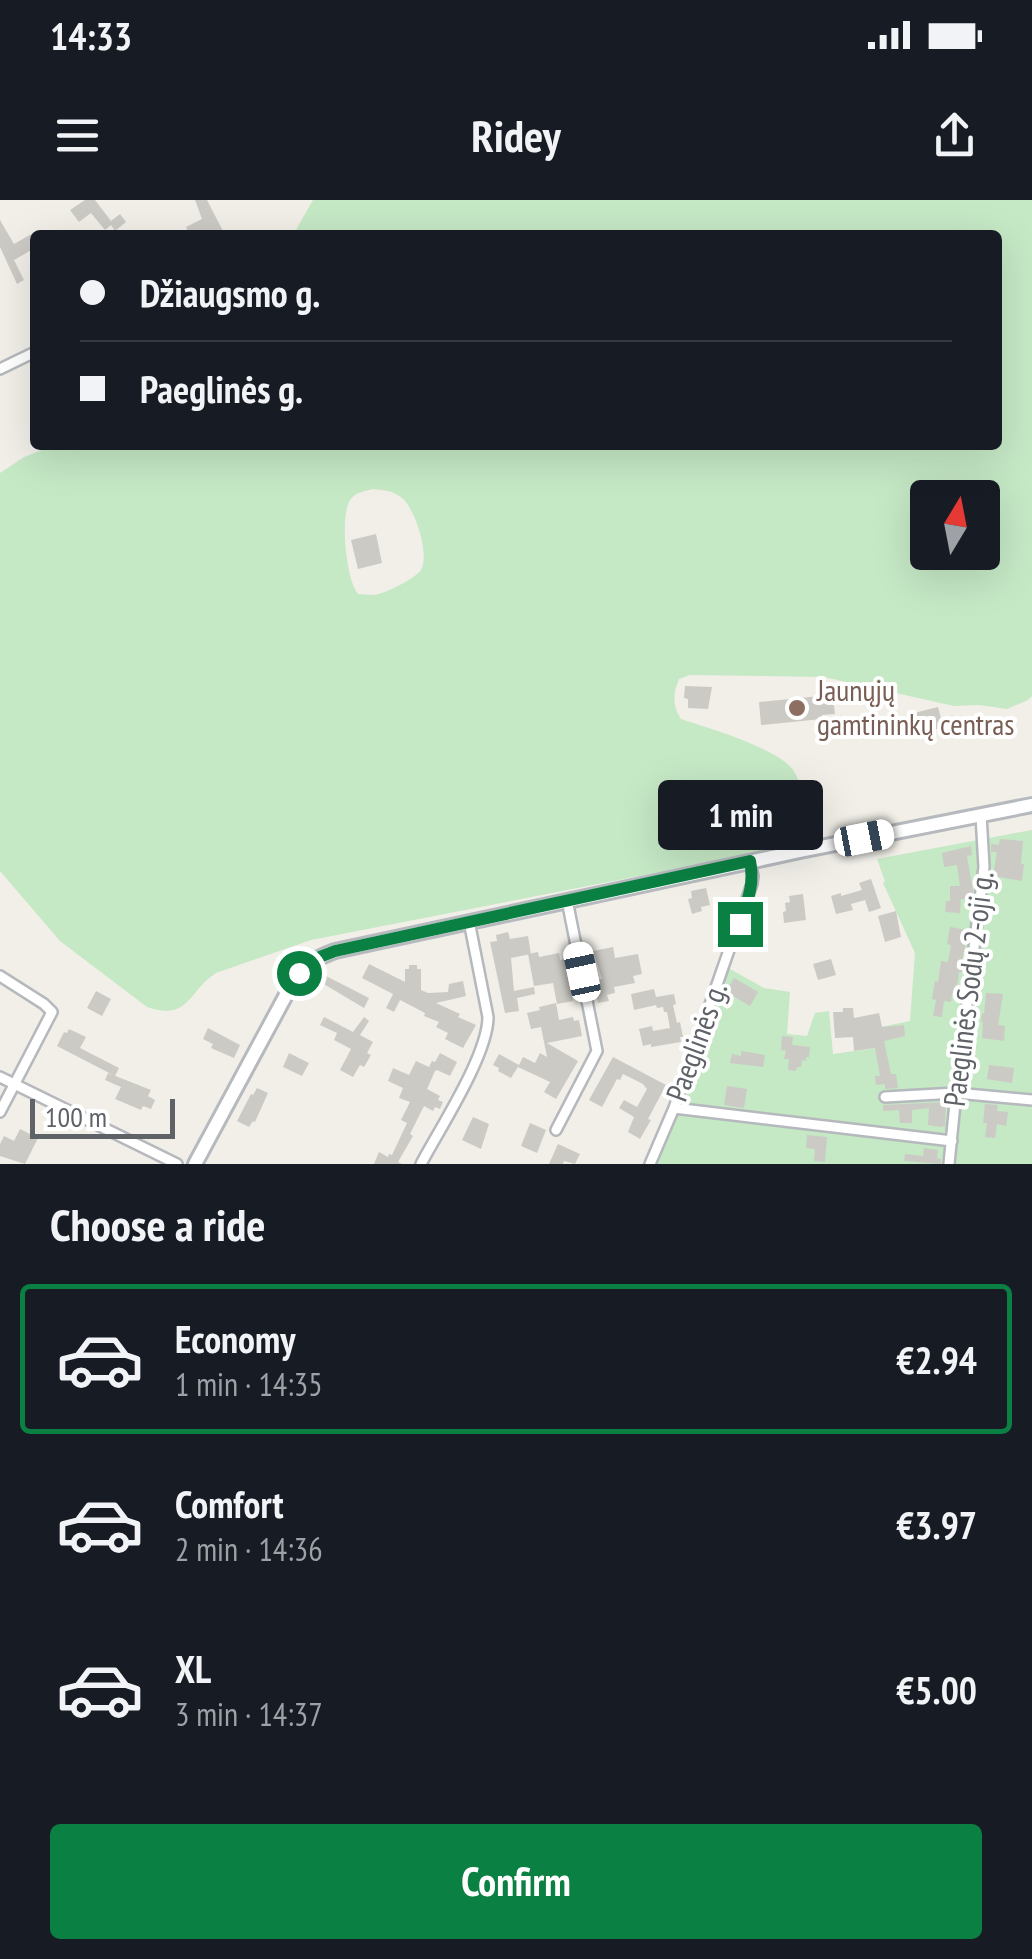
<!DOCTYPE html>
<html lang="en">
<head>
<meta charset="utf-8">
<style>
  body { margin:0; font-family:"PT Sans Narrow",sans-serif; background:#20242c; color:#f1f3f6; height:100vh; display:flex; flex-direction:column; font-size:38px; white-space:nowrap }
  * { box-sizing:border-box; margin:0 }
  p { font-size:32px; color:#9ea1a6 }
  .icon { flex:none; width:55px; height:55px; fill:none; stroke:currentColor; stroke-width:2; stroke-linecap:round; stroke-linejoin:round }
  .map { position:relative; height:964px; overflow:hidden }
  .side { display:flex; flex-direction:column; background:#171b24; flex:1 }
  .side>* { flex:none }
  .top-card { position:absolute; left:30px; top:30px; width:972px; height:220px; border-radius:10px; box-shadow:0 10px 40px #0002; display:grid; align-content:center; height:220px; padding:0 50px; background:#171b24 }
  .needle { width:65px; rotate:10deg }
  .buttons { position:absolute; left:910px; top:280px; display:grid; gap:20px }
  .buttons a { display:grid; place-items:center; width:90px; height:90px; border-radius:10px; background:#171b24; box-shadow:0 10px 40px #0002; font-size:50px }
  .scale { position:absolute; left:30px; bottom:25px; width:145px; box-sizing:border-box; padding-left:10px; border:5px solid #5f6368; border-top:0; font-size:28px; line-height:35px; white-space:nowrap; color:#5f6368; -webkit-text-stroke:8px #fff; paint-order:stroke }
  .end { position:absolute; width:45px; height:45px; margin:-22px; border:12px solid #0b8043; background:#fff; box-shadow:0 0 0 5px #fff }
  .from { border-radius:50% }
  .bubble { position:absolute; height:70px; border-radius:10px; background:#171b24; box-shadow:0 10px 40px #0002; font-size:32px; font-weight:800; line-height:70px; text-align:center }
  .car { position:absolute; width:30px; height:60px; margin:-30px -15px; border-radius:12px; box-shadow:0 0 8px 2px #0007; background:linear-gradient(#fff 24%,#345 0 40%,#fff 0 76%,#345 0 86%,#fff 0) }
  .top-card b { display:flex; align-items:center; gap:35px; height:95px; font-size:38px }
  .top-card b+b { border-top:2px solid #363941 }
  .top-card i { width:25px; height:25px; background:#f1f3f6 }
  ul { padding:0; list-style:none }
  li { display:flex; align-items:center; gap:30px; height:150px; margin:0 20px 15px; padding:0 30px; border:5px solid transparent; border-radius:10px }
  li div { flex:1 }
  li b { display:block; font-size:38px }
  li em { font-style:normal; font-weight:800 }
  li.selected { border-color:#0b8043 }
  li>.icon { width:90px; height:90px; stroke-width:1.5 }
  h2 { padding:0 50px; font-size:45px; line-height:120px }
  .cta { display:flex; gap:20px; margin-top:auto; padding:20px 50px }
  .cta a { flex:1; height:115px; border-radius:10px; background:#0b8043; color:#fff; font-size:40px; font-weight:800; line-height:115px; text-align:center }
  .status { display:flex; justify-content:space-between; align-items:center; height:70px; padding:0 50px; background:#171b24; direction:ltr }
  .status svg { height:28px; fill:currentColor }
  header { display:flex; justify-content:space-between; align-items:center; height:130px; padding:0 50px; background:#171b24; font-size:45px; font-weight:800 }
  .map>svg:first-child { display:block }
</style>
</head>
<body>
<div class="status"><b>14:33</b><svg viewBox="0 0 49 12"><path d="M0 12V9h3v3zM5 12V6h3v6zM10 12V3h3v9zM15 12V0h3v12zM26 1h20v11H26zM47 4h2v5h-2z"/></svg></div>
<header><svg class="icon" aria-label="menu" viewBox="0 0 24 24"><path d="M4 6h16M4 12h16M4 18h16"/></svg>Ridey<svg class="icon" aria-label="share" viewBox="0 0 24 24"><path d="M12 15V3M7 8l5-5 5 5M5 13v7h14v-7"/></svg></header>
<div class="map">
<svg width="1032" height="964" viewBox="0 0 1032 964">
  <rect width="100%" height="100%" fill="#f1efe8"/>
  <!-- green -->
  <path fill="#c5e8c5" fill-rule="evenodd" d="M313,0H1032V496L1028,500L1007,509L979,505L954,506L824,477L690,475L679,479C673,493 672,506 681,519C707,528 783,549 795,573C803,588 809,624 814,642L311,740L216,773C187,792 190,821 147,807L60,741L0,671V273L24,257L55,245H998V35H293ZM373,289C384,290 394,291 402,298C415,308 430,355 421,370C415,379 384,394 374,395C369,395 363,394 358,394C346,380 339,313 351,299C356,292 365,291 373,289ZM928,298H982V352H928Z
    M1032,630V964H647L668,915L721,764L764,788L790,792L787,834L807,836L815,813L829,811L833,854L884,847L881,827L910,821L915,753L883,683L885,681L877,659Z"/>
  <!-- building -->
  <path fill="#cccac5" d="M85,0H95L111,21L120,14L126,22L115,31L111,25L105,30L91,13L79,22L70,10Z
    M195,0H207L223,31L215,35H189L186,27L202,19Z
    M0,20L14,44L35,32V48L14,60L24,80L17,84L0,47Z
    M376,334L382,363L358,369L351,340Z
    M685,486L712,487L708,509L688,508V499L684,498Z
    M832,489L835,514L822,515V519L761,525L759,502L820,496V490Z
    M938,507L943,526L926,534L925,530L916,533L910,514Z
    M1000,639L1023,641L1021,664H1024L1022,681L993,676L997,652H991V644L999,645Z
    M971,646L972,655L967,656L973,691L972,699H961L960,713L945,712L946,701H950V686H960L957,665L944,667L942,653Z
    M871,679L881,708L869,712L865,700L851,704L853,710L836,714L831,696L841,693V696L862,690L859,683Z
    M706,688L710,705L701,707L702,711L692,714L688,699L692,698L691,691Z
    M803,694L806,720L784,723L783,712L786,711L785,703L790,702L789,696Z
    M896,711L901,737L885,742L878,716Z
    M950,727L967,730V738L961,764H964L963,772H959L956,794L952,793L951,802L944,801L942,817L933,816L936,800L932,799L935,781L938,782L941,761L948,762L951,745L947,744Z
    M508,732L510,739L528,736L531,754L511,758L514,791L534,787L535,794L517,798L519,811L505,813L490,742L497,741L496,735Z
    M613,747L615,758L638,754L642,774L633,776L635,783L614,787L615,793L607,795L609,801L598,803L596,794L601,793L598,780L602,779L593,751Z
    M538,752L539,757L559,753L560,760L570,758L573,773L568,774L573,801L557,804L553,783L534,786L528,754Z
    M831,759L836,775L818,780L813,764Z
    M369,764L405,782V769H409V765H417V769H421V790L428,793L448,792L449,784L463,781L466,796L436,803L460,814L458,817L476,825L463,848L445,839L448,833L436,827L439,822L424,816L425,813L400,800L394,812L386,808L393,794L362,778Z
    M326,776L369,798L364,808L322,783Z
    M734,778L758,792L750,806L726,792Z
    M654,789L656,797L674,794L676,804L673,805L677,823L680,822L683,837H680L681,842L651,847V844L643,846L639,829L652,826L653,831L670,828L667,812H664L663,807L657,808L656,805L634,810L631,794Z
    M96,791L111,799L102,816L87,808Z
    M986,793L1003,794L998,825L1005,826L1004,841L982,838L983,823L981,822L982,813L984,814Z
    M556,803L559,820L573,817L574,821L579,820L582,836L547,843L578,861L556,899L544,892L550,882L518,867L523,857L535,863L540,853L547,857L541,827L531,829L527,813L540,810L539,807Z
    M843,808H853L854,818L879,813L882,827L904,825L905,836L884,841L891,874H896L898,888L885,889V884L876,885L875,876H880L875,848L854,851L853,837L835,838L833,812H843Z
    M324,817L353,832L364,817L369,821L360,835L373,842L367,853L371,855L364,867L360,865L353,877L340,870L351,849L334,840L337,833L320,825Z
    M208,828L240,845L234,858L211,848L213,844L203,839Z
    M69,829L86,837L80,848L119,868L115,876L57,846L64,832L67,833Z
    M782,836L793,837L792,845L810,847L809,857H806V861L802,860L801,867H797L796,871L788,870L789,859H784L786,851L781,850Z
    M741,851L765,855L763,867L730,863L732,854L741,856Z
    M289,853L309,863L302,876L283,867Z
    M440,853L457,862L450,876L437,870L435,871L427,889L440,896L438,900L443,902L440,909L435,907L433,911L424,906L410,934L413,936L398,962L402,964H374L379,952L388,957L389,954L392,955L407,923L401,920L410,902L399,898L403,888L388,881L393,868L409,875L416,861L429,867L432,861L435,862Z
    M499,854L519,865L511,878L498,871L499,868L493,865Z
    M613,857L666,885L648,919L651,920L640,939L628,932L634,917L619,908L624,900L637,907L647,889L643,884L623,874L620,880L617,879L602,907L589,900Z
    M989,865L1014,868L1012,883L987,879Z
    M108,873L151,890L148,896L155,900L151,909L143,906L141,910L115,899L121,887L105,880Z
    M727,886L747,889L744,908L724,905Z
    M257,888L268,893L255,922L253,921L249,927L237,921L251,894L253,895Z
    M946,902L945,926L940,927L928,925L929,908L912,910V923H900L899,910L883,911V905Z
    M985,904L998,905L997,911L1008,912L1006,926L997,924L995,938L985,937L987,923H983Z
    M473,917L489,924L481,949L462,940Z
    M530,923L546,930L537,953L521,946Z
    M20,929L38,938L25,964L0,956V944L4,936L14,941Z
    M807,935L827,937L825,962L814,961L815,949L806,948Z
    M558,944L580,954L575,964L564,961L563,964H549Z
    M924,948L938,950L937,958L941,959V964L904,961L905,954L923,956Z"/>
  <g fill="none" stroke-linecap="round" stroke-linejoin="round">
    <!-- street casing -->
    <g stroke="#b5b8bc" stroke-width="14">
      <path id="street" d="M0,169L35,152
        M0,776L44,804L52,812L0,912
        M0,877L177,964
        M885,897L956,893L1032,900
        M674,908L952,941
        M556,930L597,851L567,700
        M421,964C440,928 488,855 488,817L469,721
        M650,964L674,908L752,684L753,676L750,661
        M949,964L956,893L984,667L981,615"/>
    </g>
    <!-- secondary casing -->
    <g stroke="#b6babf" stroke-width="18">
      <path id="secondary" d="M195,964L293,782C304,765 316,758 335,751L800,651L1032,605"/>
    </g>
    <!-- street -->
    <use href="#street" stroke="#fff" stroke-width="9"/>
    <!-- secondary -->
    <use href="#secondary" stroke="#fff" stroke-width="12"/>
  </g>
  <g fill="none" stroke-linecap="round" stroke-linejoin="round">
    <!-- route -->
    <path stroke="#0b8043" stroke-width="12" d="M299,773L312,760L335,751L750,661C755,684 747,702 740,724"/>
  </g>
  <!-- markers -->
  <circle fill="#8d6e63" stroke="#fff" stroke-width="4" cx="797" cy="508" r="10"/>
  <g text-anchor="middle" stroke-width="8" stroke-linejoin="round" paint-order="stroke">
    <!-- education labels -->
    <g font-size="30" fill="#785e54" stroke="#fff" text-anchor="start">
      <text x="817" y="501">Jaunųjų<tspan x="817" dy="34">gamtininkų centras</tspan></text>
    </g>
    <!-- street labels -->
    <g font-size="30" fill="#5f6368" stroke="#fff">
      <text transform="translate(969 789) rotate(-83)" y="10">Paeglinės Sodų 2-oji g.</text>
      <text transform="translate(697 842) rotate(-70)" y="10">Paeglinės g.</text>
    </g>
  </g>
</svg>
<div class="buttons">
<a><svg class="needle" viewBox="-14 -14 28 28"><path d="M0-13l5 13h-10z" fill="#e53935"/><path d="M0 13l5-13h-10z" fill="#9ea1a6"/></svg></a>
</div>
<div class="scale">100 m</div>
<i class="end from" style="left:299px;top:773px"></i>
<i class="end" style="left:740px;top:724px"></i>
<div class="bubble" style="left:658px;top:580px;width:165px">1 min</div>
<i class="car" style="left:864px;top:638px;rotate:79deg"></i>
<i class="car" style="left:582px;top:772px;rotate:348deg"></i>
<div class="top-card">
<b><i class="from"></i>Džiaugsmo g.</b>
<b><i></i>Paeglinės g.</b>
</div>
</div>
<section class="side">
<h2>Choose a ride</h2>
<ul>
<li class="selected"><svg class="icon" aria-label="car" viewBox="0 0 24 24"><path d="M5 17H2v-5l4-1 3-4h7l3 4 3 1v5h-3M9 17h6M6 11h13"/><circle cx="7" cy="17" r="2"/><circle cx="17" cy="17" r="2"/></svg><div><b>Economy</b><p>1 min · 14:35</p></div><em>€2.94</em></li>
<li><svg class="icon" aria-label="car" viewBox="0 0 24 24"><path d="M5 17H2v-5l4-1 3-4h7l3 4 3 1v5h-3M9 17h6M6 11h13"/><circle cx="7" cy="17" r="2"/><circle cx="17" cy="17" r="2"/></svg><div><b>Comfort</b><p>2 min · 14:36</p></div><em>€3.97</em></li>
<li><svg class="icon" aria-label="car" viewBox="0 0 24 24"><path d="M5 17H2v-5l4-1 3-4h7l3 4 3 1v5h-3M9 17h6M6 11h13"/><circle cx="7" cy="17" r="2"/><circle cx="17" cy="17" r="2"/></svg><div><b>XL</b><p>3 min · 14:37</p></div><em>€5.00</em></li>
</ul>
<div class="cta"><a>Confirm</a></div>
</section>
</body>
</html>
